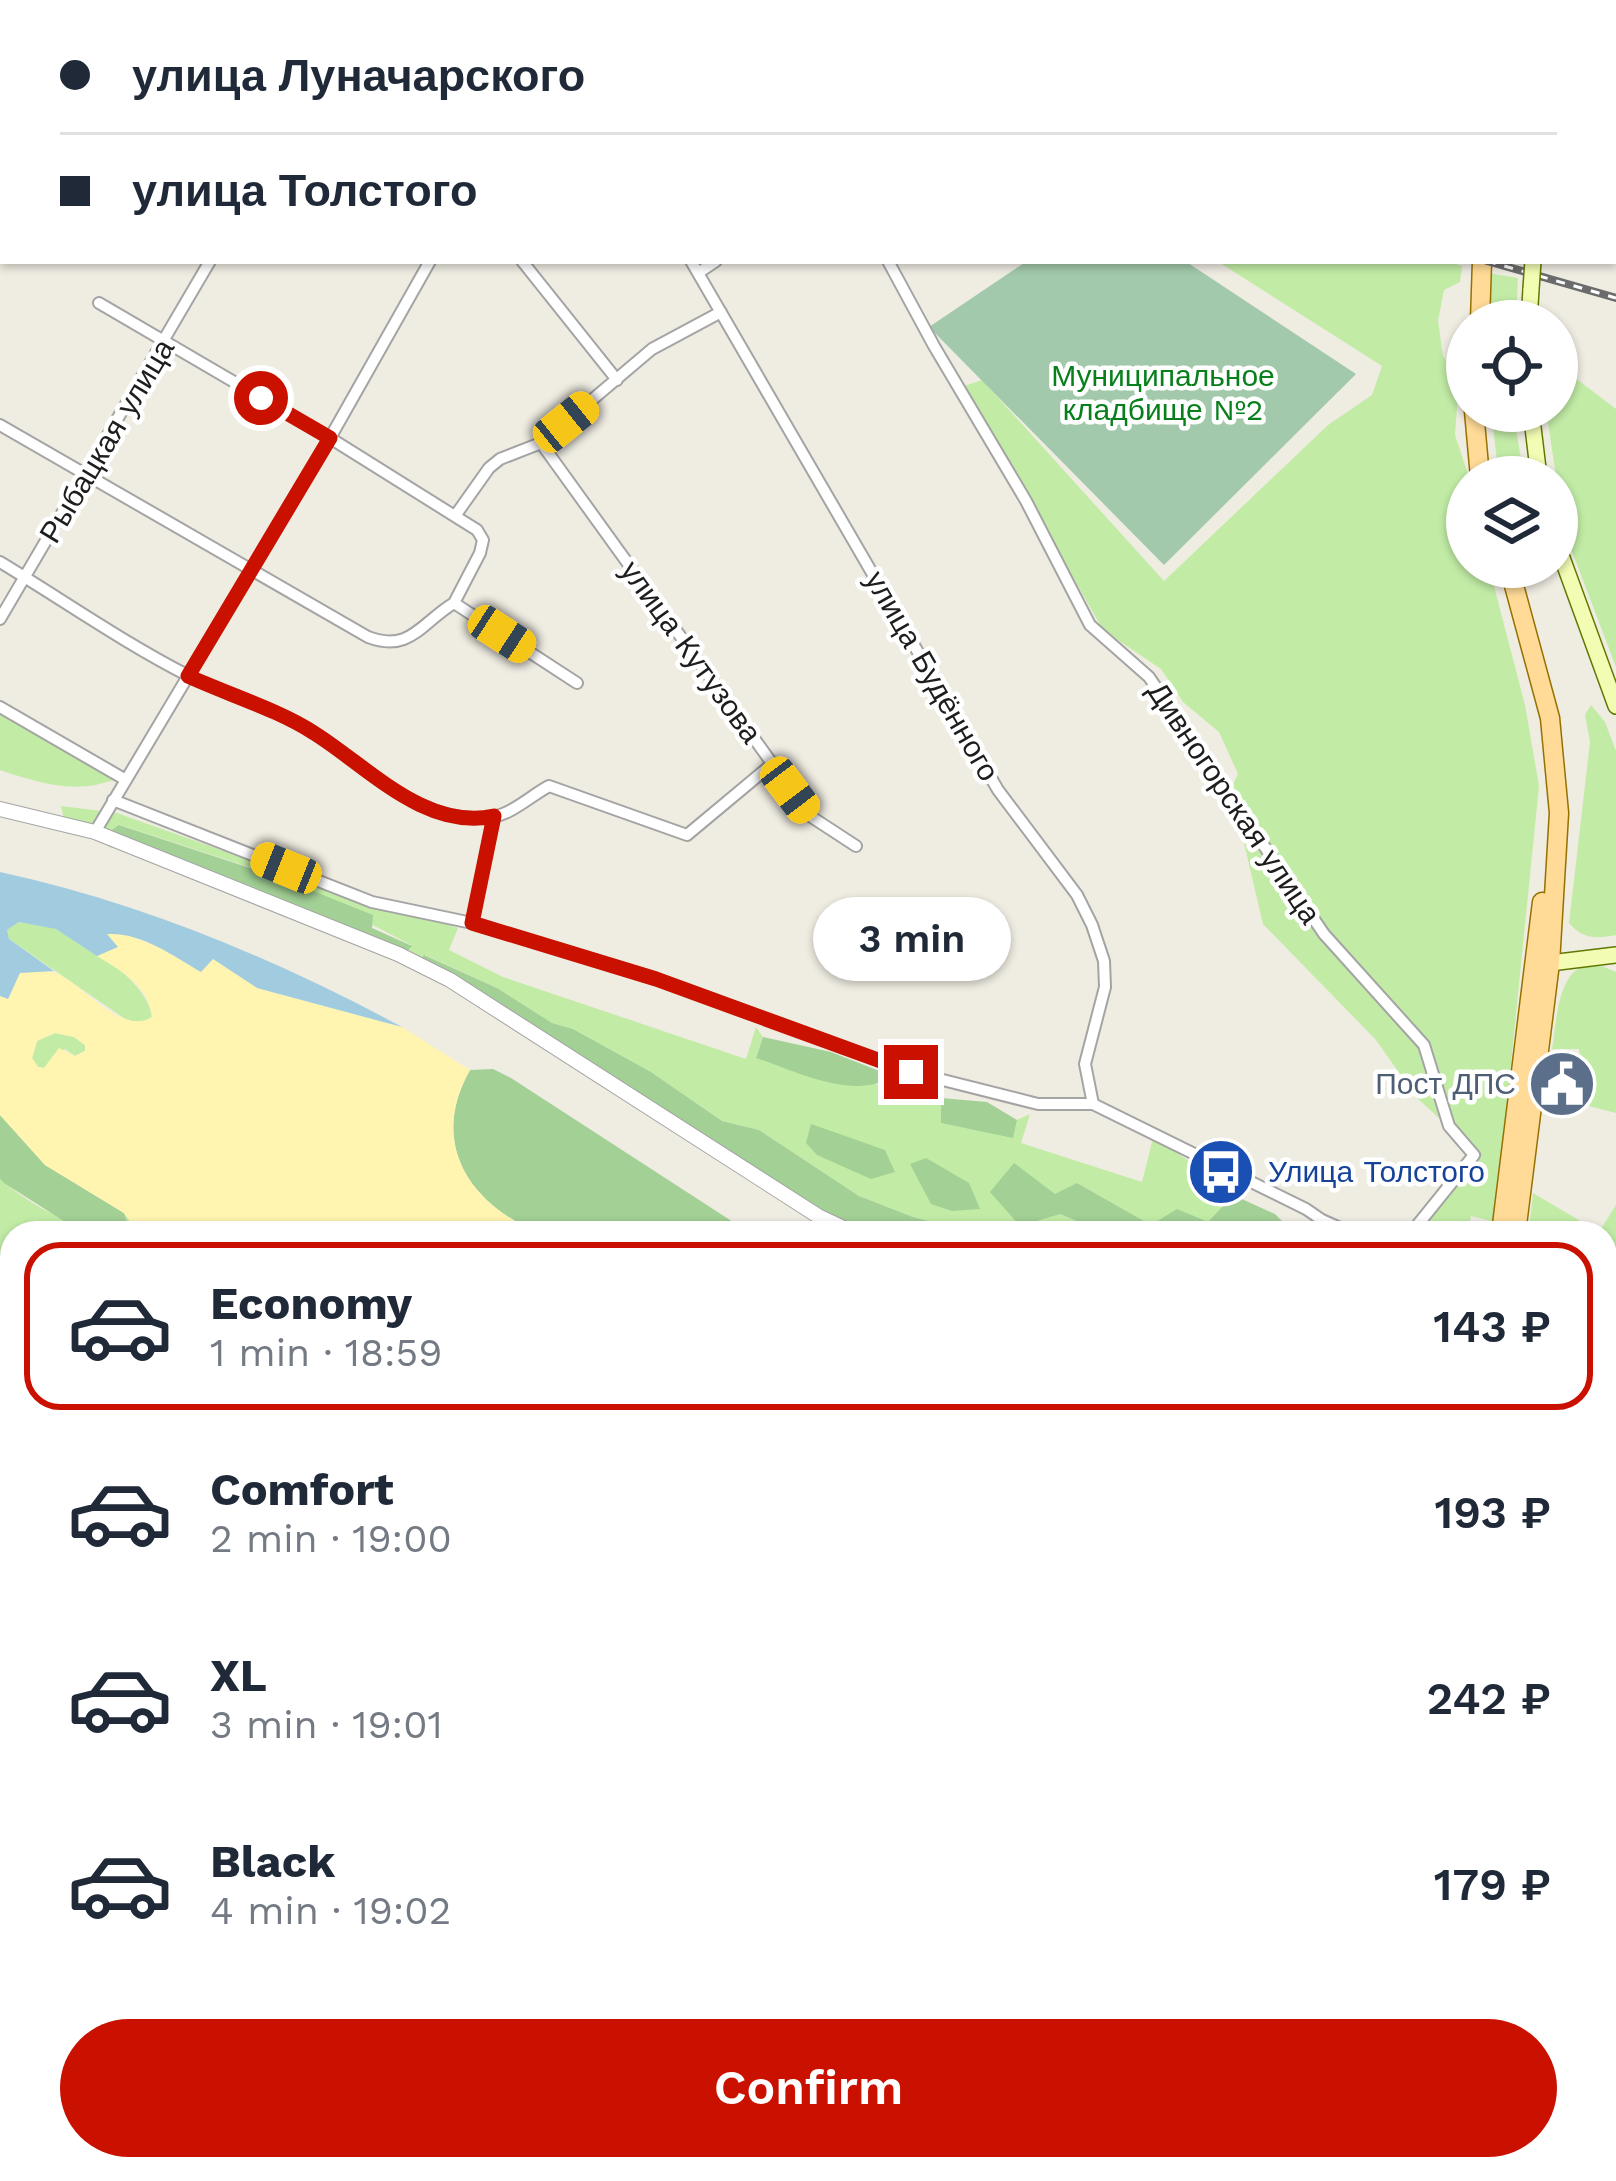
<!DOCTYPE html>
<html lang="en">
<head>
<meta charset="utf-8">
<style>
  body { margin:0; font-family:"Work Sans",sans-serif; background:#f6f6f7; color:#1f2937; height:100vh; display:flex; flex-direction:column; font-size:45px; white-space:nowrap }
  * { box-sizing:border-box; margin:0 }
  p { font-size:39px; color:#747a83 }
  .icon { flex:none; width:66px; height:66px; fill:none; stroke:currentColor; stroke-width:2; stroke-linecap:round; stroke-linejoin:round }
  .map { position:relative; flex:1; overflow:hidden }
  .panel { position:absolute; left:0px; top:1221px; width:1617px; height:960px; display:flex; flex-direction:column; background:#fff; border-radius:36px 36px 0 0; box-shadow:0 3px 9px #0004 }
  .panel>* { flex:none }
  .hud { position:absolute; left:0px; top:0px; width:1617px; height:264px; box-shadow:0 3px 9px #0004; display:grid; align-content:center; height:264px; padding:0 60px; background:#fff }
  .tools { position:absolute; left:1446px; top:300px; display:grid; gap:24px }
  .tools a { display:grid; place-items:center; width:132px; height:132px; border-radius:50%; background:#fff; box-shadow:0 3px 9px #0004; font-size:60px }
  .end { position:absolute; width:54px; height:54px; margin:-27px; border:15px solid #ca1100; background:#fff; box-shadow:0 0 0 6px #fff }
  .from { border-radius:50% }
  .bubble { position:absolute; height:84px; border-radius:42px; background:#fff; box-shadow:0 3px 9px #0004; font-size:39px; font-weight:600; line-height:84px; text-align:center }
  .car { position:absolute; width:36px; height:72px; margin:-36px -18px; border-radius:15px; box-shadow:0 0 9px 3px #0007; background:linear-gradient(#f5c518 24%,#345 0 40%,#f5c518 0 76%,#345 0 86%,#f5c518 0) }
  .hud b { display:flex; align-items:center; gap:42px; height:114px; font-size:45px }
  .hud b+b { border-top:3px solid #e0e1e3 }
  .hud i { width:30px; height:30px; background:#1f2937 }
  ul { padding:21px 0 0; list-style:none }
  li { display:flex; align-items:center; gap:36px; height:168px; margin:0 24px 18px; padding:0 36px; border:6px solid transparent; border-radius:36px }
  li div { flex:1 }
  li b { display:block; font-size:45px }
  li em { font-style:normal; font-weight:600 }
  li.active { border-color:#ca1100 }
  li>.icon { width:108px; height:108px; stroke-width:1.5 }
  .action { display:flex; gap:24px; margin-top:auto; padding:24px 60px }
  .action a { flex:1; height:138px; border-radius:72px; background:#ca1100; color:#fff; font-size:48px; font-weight:600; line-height:138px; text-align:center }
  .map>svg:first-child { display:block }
</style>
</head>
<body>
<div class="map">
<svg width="1616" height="2181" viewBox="0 0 1616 2181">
  <rect width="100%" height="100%" fill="#efece2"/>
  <!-- grass -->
  <path fill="#c2eca6" d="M1217,261H1445L1462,266L1460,282L1444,290L1438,321L1443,356L1459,379L1455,435L1469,477L1467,567H1489L1525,705L1539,786L1495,1222L1471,1216L1468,1233H1421L1478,1154L1416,1097L1376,1040L1263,924L1231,788L1238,774L1219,732L1183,702L1161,669L1103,630L964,386L982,380L1164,581L1328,425L1372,395L1382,366Z
    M1488,273L1518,278L1516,321H1487Z
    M1557,364L1616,409V667L1565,533L1546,411H1557Z
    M1491,411H1513L1524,477H1499Z
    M1591,705L1605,722L1616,751V935C1595,939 1583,939 1569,923L1590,742L1585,715Z
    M0,714L115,779C76,795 39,783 0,770Z
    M61,806L117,813L330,889L458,928L449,950L503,977L746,1059L756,1027L763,1037L756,1057L879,1085L892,1076L941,1098V1123L1013,1137L1017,1120L1030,1114L1021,1143L1142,1182L1153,1138L1219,1180L1233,1195L1207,1223L1151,1225L1077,1183L1060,1214L1105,1233H973L913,1217L859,1196L759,1130L722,1121L651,1072L573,1029L552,1023L497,988L425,955L417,966L399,960L411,945L283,878L120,825L106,834L110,847L66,827Z
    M19,922C30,924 45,925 56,929C86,941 150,984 152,1017L143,1022L128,1021L9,939L7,930Z
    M1602,966L1616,972V1113L1585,1105L1579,1049H1552C1556,1027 1557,976 1582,967C1588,965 1595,967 1602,966Z
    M55,1033L74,1037L85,1045V1051L75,1056L65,1049L44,1068L38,1067L32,1058L37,1041Z
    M0,1179C37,1210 77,1233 126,1222L124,1213L138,1233H12V1405H0Z
    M1533,1193L1599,1232L1616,1205V1272L1605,1280V1233L1529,1229Z"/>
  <!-- forest -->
  <path fill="#a2d095" d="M119,825L283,879L373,915L372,928L412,946L399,960C300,928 210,875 110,847L106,834Z
    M424,955L497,988L552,1023L573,1029L651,1072L722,1121L759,1130L859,1196L913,1217L973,1233H840L417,966Z
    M763,1037L831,1052L892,1076C855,1102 794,1070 756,1058Z
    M493,1069L511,1078L750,1233H539C468,1203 429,1142 470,1070Z
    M941,1098L987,1102L1017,1120L1013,1138L941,1123Z
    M0,1115L45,1165L124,1213L127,1222L67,1223L4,1183L0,1179Z
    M811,1124L885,1150L895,1172L871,1179L817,1155L806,1143Z
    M926,1158L969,1183L980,1209L952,1211L931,1204L910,1164Z
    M1014,1163L1055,1194L1077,1183L1151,1225L1177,1209L1208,1222L1233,1195L1275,1214L1294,1233H1105L1060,1214L1020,1226L990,1192Z
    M12,1689V1820L0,1828V1695Z
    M1121,2169H1243L1245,2181H1113Z
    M1411,2169H1521L1514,2181H1409Z"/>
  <!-- sand -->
  <path fill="#fff5b0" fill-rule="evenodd" d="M123,933L159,947L201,972L212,958L257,988L402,1027L470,1070C429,1142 468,1203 539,1233H138L124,1213L45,1165L0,1115V996L9,998L19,973C32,972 48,969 58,974C84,986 123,1036 152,1017C150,987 120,970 97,956L117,947L105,934ZM55,1033L74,1037L85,1045V1051L75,1056L59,1048L44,1068L38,1067L32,1058L37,1041Z"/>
  <!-- cemetery -->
  <path fill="#a2c9ab" d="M1027,261H1185L1356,374L1164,565L929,327Z"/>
  <!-- park -->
  <path fill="#bdfbc7" d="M12,1860V2169H355L349,2181H0V1867Z
    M590,2169H1100L1093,2181H589Z"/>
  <!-- water -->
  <path fill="#a1cbdf" d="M0,872C139,902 276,959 402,1027L257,988L213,959L201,972C172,955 141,932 107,934L118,947L97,956L56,929L19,922L7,930L9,939L54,971L20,973L8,999L0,996Z
    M12,1408V1689L0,1695V1413Z
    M1605,1447H1616V1788L1605,1787Z
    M355,2169H590L589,2181H349Z"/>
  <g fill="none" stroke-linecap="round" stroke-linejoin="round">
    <!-- minor casing -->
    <g stroke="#a4a4a4" stroke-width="14">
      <path id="minor" d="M462,0L464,3
        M655,0L658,3
        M994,0L996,3
        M1614,177H1616
        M522,261L617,380
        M691,261L998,790L1077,895L1092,925L1104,961L1105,987L1085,1064L1093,1104
        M888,261L934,346L1026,501L1090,625L1149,677L1324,934L1424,1045L1449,1126L1474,1155L1411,1233
        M698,273L716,261
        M99,303L330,438L477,530L483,540L480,553L454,603
        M0,425L368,637C410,653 421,623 454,603
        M541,443L810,816L856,846
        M455,516L489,468L500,459L541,443L652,349L721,312
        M0,562C63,600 124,643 189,676C229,697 277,708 315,733C366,766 416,822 484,818C510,817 527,798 549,786L687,835L771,765
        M454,603L577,683
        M0,619L210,261
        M0,707L126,780
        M113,800L372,902L472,923L657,979L911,1072L1038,1104H1093L1306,1209L1322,1220L1328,1233
        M95,832L330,438L430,261
        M472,923L494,816
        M1322,1220L1351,1233
        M1605,1999L1616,1932"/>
    </g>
    <!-- tertiary casing -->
    <g stroke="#a4a4a4" stroke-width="16">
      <path id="tertiary" d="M0,809L95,832L398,954L450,980L818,1216L854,1233
        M1605,1312L1616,1298
        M1605,1372L1616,1377"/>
    </g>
    <!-- secondary casing -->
    <g stroke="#617800" stroke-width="18">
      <path id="secondary" d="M1556,3V0
        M1529,321L1531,289
        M1531,411L1539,477
        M1557,544L1616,706
        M1542,964L1616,955
        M1605,1849L1616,1847"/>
    </g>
    <!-- primary casing -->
    <g stroke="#967100" stroke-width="21">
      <path id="primary" d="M824,0L830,3
        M1494,3V0
        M1480,321L1482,261
        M1474,411L1480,477
        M1509,567L1550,718L1559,813L1550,963L1516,1233
        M1501,1233L1542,902
        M0,1838L12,1830
        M1316,2169L1336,2175L1361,2169
        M1262,2181L1264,2169
        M1399,2181L1402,2169
        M1529,2181L1536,2169"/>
    </g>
    <!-- minor -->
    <use href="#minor" stroke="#fff" stroke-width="10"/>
    <!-- tertiary -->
    <use href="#tertiary" stroke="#fff" stroke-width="14"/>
    <!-- secondary -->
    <use href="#secondary" stroke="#f2fcb3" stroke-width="15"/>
    <!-- primary -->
    <use href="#primary" stroke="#ffdb97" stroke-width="18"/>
    <!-- rail casing -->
    <g stroke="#6b6b6b" stroke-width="8">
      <path id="rail" d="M743,0L750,3
        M1487,261L1616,298
        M1607,2181L1616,2101"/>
    </g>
    <!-- rail -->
    <use href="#rail" stroke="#fff" stroke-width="3" stroke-dasharray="9" stroke-linecap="butt"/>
    <!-- secondary-bridge casing -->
    <g stroke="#617800" stroke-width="18" stroke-linecap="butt">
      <path id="secondary-bridge" d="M1531,289L1533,261"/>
    </g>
    <!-- secondary-bridge -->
    <use href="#secondary-bridge" stroke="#f2fcb3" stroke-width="15"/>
  </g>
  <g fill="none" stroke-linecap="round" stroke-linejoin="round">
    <!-- route -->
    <path stroke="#ca1100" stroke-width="15" d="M261,398L330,438L188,676C227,694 279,710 314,733C367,766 425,831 494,816L472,923L656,979L911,1072"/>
  </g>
  <!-- icons -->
  <defs>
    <g id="civic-disc" transform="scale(3.45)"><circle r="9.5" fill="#5c6f8a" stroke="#fff"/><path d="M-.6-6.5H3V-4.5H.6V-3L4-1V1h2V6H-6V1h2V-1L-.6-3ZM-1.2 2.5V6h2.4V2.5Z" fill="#fff"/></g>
    <g id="bus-disc" transform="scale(3.45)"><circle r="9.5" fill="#1a4fb4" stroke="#fff"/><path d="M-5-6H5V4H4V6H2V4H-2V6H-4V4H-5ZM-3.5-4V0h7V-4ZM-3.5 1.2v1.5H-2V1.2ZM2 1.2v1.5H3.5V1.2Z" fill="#fff"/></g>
  </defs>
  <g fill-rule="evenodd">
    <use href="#civic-disc" x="1562" y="1084"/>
    <use href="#bus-disc" x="1221" y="1172"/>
  </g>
  <g text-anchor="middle" stroke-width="9" stroke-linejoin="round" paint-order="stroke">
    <!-- park labels -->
    <g font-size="30" fill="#077f1b" stroke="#fff">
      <text x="1163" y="386">Муниципальное<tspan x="1163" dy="34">кладбище №2</tspan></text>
    </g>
    <!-- street labels -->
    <g font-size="30" fill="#1d1d1d" stroke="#fff">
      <text transform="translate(107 441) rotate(-59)" y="10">Рыбацкая улица</text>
      <text transform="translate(691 652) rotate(54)" y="10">улица Кутузова</text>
      <text transform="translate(932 676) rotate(60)" y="10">улица Будённого</text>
      <text transform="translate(1234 803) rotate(56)" y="10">Дивногорская улица</text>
    </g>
    <!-- service labels -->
    <g font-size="30" fill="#4e5e75" stroke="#fff" text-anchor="end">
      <text x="1516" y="1094">Пост ДПС</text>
    </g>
    <!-- transit labels -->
    <g font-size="30" fill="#164399" stroke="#fff" text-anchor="start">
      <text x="1268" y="1182">Улица Толстого</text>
    </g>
  </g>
</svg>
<div class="tools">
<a><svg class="icon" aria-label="locate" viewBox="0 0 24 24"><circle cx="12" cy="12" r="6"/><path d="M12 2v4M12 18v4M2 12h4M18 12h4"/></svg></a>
<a><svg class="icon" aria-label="layers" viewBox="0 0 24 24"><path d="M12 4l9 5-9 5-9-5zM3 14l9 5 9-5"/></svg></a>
</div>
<i class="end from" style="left:261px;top:398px"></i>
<i class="end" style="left:911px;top:1072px"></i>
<div class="bubble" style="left:813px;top:897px;width:198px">3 min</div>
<i class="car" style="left:566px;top:422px;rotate:51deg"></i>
<i class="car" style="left:502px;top:634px;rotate:123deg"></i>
<i class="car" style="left:790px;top:790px;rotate:143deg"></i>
<i class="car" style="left:286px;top:868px;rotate:292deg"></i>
<div class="hud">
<b><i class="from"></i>улица Луначарского</b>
<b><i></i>улица Толстого</b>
</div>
<section class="panel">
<ul>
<li class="active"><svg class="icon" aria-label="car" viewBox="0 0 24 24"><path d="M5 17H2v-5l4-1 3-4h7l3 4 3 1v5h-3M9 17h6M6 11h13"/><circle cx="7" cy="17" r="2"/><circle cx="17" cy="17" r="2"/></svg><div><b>Economy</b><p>1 min · 18:59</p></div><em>143 ₽</em></li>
<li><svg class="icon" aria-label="car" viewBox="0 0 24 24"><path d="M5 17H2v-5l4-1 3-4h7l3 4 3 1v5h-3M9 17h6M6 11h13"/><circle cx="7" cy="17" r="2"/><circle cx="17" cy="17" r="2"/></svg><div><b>Comfort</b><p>2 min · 19:00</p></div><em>193 ₽</em></li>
<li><svg class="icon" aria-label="car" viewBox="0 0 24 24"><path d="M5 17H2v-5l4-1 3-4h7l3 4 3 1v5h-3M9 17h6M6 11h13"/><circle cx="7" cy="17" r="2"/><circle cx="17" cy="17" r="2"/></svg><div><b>XL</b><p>3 min · 19:01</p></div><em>242 ₽</em></li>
<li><svg class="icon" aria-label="car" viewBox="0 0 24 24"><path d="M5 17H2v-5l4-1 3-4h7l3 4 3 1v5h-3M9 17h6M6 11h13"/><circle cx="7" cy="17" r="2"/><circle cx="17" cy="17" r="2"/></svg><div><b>Black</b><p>4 min · 19:02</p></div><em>179 ₽</em></li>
</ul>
<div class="action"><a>Confirm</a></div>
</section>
</div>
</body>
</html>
